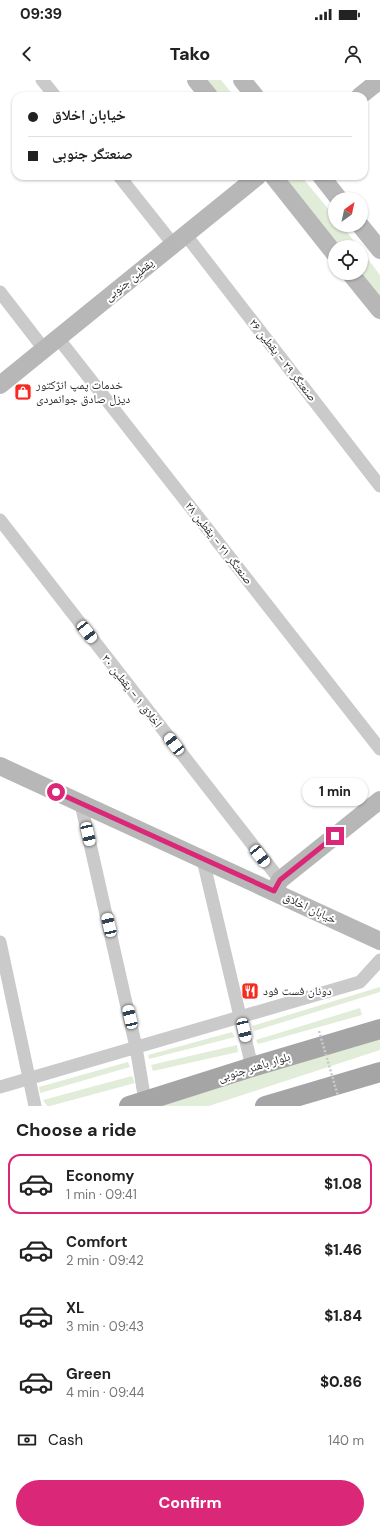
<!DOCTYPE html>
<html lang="en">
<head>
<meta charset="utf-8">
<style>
  body { margin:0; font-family:"DM Sans","Noto Naskh Arabic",sans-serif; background:#f2f2f2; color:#222; height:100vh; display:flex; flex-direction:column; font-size:15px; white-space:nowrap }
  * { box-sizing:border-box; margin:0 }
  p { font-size:13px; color:#767676 }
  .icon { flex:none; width:22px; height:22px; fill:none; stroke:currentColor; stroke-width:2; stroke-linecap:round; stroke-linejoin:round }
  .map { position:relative; height:1026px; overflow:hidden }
  .sheet { display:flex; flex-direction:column; background:#fff; flex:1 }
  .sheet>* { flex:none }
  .top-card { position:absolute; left:12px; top:12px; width:356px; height:88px; border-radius:12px; box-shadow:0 1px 3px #0004; display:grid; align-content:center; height:88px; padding:0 16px; background:#fff }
  .needle { width:26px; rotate:33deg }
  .buttons { position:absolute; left:328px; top:112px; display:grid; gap:8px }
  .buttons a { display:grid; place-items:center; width:40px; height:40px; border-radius:50%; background:#fff; box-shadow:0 1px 3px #0004; font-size:20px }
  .end { position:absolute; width:18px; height:18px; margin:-9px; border:5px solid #db2777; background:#fff; box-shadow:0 0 0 2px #fff }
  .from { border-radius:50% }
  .bubble { position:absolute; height:28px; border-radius:14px; background:#fff; box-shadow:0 1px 3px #0004; font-size:13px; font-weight:800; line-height:28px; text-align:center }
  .car { position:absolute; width:12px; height:24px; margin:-12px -6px; border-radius:5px; box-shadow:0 0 3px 1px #0007; background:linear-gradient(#fff 24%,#345 0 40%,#fff 0 76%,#345 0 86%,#fff 0) }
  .top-card b { display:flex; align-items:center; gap:14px; height:38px; font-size:15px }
  .top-card b+b { border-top:1px solid #e0e0e0 }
  .top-card i { width:10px; height:10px; background:#222 }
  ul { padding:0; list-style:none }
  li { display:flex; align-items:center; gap:12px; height:60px; margin:0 8px 6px; padding:0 8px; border:2px solid transparent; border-radius:12px }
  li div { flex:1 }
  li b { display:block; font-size:15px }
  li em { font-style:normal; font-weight:800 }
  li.on { border-color:#db2777 }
  li>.icon { width:36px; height:36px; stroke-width:1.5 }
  h2 { padding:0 16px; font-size:18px; line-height:48px }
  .pay { display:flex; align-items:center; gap:10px; height:44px; padding:0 16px; font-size:15px }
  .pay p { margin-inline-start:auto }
  .action { display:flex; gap:8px; margin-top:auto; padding:8px 16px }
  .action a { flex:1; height:46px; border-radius:24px; background:#db2777; color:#fff; font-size:16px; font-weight:800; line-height:46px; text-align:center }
  .status { display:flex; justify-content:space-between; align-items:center; height:28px; padding:0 20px; background:#fff; direction:ltr }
  .status svg { height:11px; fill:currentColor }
  header { display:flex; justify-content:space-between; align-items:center; height:52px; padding:0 16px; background:#fff; font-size:18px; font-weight:800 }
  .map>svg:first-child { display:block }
</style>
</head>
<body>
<div class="status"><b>09:39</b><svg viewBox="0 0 49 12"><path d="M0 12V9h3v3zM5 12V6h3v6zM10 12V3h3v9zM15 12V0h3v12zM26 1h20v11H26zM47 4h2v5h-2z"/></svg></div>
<header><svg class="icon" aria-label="back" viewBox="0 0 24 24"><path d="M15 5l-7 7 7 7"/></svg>Tako<svg class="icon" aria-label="person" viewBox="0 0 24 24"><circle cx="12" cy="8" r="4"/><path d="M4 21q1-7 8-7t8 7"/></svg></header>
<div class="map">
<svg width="380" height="1026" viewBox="0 0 380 1026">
  <rect width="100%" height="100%" fill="#fff"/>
  <!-- green -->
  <path fill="#e1ecd9" d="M202,0H221L234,16H216Z
    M284,96H301L335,137V145H341L359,167H341Z
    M361,170L380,195V217L361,193Z
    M380,907V912L254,951L252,946Z
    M360,928L362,935L258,964L256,960Z
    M232,952L235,957L149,979L148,975Z
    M380,956V970L209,1026H145Z
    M237,965L238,972L153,991L151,985Z
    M128,982L130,987L40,1013L39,1007Z
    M132,996L135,1003L50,1026H47L43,1020Z"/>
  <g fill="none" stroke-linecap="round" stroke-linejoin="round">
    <!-- street -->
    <path stroke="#cacaca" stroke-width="13" d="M42,0L55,16
      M119,96L173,164
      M185,154L380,406
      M0,212L44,269
      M58,258L380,669
      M0,440L280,800
      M81,724L136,967L145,1021
      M203,780L252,987
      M0,862L35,1026
      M0,1007L360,902L380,880"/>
    <!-- secondary -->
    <path stroke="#b7b7b7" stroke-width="18" d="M196,0L209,16
      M242,0L255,16
      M360,16L380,0
      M273,96L335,174
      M321,96L339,119
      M360,145L380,170
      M350,193L380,230
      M0,305L258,96
      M0,686L380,861
      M274,811L280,800L380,720"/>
    <!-- primary -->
    <path stroke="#a5a5a5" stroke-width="20" d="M129,1026L252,987L380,949
      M265,1026L380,992"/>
    <!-- path-bridge -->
    <path stroke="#cacaca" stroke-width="2.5" stroke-dasharray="2 2" stroke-linecap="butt" d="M319,951L338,1016"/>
  </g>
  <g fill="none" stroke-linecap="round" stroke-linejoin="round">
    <!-- route -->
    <path stroke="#db2777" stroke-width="5" d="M56,712L274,811L280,800L335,756"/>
  </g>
  <!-- icons -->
  <defs>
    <g id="shop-square" transform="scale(0.9)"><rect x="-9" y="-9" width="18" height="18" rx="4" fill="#f62a1e" stroke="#fff"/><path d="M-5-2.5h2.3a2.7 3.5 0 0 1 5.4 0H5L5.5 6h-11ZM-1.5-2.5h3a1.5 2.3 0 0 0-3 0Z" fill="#fff"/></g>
    <g id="restaurant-square" transform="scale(0.9)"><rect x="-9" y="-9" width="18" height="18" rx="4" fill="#f62a1e" stroke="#fff"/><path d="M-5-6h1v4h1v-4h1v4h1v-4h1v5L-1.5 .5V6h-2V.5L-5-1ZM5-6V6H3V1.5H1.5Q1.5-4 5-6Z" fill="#fff"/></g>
  </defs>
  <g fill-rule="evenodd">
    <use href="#shop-square" x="23" y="312"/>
    <use href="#restaurant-square" x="250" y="911"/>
  </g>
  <g text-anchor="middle" stroke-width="4" stroke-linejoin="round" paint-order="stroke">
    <!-- street labels -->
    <g font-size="12" fill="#2d2d2d" stroke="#fff">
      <text transform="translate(129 200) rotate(-39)" y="4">یقطین جنوبی</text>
      <text transform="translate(283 280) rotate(52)" y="4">صنعتگر ۲۹ - یقطین ۲۶</text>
      <text transform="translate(219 463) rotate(52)" y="4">صنعتگر ۳۱ - یقطین ۲۸</text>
      <text transform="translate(132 611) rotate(52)" y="4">اخلاق ۱ - یقطین ۳۰</text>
      <text transform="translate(310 828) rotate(25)" y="4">خیابان اخلاق</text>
      <text transform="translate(254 987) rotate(-17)" y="4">بلوار باهنر جنوبی</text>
    </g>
    <!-- poi labels -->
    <g font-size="12" fill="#2d2d2d" stroke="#fff" text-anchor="start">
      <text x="36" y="309">خدمات پمپ انژکتور<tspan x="36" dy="14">دیزل صادق جوانمردی</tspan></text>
      <text x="263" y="915">دونان فست فود</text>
    </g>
  </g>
</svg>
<div class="buttons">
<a><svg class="needle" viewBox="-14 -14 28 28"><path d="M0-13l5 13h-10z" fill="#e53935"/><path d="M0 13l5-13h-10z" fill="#767676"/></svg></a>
<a><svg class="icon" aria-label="locate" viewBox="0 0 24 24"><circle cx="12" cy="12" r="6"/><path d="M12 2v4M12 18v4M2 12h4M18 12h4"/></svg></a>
</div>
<i class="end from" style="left:56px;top:712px"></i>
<i class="end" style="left:335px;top:756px"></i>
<div class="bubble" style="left:302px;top:698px;width:66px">1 min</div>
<i class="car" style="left:87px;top:552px;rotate:142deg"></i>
<i class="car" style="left:174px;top:664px;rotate:322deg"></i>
<i class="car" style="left:88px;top:754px;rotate:167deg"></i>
<i class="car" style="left:260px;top:776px;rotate:142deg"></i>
<i class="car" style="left:109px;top:845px;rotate:347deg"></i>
<i class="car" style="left:130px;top:937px;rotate:347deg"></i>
<i class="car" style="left:244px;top:950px;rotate:167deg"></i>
<div class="top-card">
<b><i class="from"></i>خیابان اخلاق</b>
<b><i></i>صنعتگر جنوبی</b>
</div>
</div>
<section class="sheet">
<h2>Choose a ride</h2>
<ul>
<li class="on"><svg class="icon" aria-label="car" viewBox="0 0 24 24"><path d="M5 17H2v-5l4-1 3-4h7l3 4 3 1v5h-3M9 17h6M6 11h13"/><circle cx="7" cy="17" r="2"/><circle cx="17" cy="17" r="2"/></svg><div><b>Economy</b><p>1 min · 09:41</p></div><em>$1.08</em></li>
<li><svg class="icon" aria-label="car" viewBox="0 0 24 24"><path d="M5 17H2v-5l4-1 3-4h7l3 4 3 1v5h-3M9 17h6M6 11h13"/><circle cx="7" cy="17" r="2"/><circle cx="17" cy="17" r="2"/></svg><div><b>Comfort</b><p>2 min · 09:42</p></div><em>$1.46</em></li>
<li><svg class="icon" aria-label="car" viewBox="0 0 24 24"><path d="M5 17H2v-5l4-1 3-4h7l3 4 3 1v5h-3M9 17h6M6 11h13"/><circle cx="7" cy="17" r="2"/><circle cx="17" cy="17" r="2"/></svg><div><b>XL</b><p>3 min · 09:43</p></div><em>$1.84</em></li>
<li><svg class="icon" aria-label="car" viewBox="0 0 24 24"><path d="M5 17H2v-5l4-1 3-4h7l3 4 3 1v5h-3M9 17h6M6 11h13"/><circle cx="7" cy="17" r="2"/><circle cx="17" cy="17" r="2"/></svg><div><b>Green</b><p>4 min · 09:44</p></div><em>$0.86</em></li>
</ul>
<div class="pay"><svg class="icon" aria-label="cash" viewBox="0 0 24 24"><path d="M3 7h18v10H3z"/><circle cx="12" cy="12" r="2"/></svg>Cash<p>140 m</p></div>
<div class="action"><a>Confirm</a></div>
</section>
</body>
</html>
